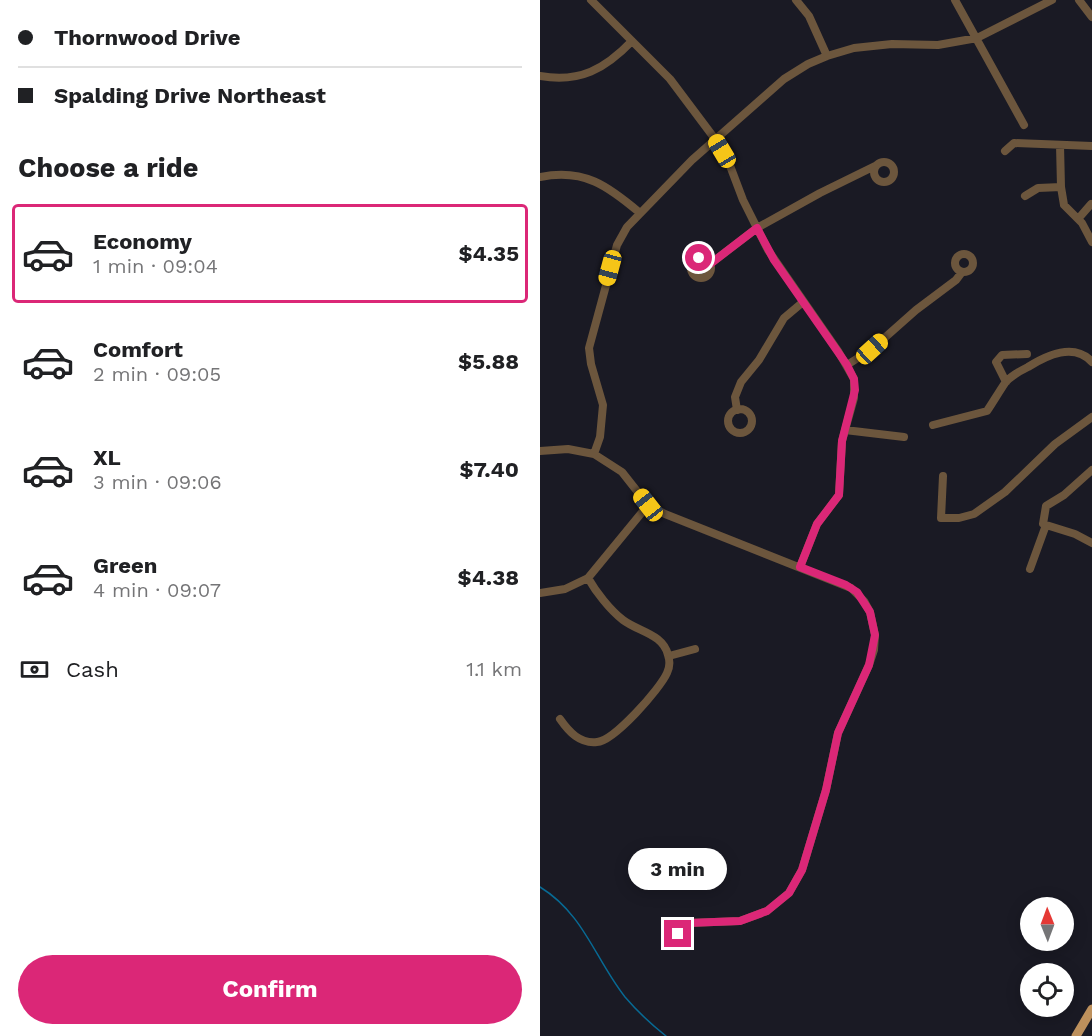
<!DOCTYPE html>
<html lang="en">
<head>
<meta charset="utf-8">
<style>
  body { margin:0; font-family:"Work Sans",sans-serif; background:#f2f2f2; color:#202124; height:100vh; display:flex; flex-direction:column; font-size:22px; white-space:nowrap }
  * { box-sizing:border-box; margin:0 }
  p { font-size:20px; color:#757577 }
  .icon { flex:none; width:33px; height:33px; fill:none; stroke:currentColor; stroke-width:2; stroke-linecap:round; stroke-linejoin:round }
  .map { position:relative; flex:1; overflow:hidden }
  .side { display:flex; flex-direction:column; background:#fff; width:540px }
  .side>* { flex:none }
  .hud { display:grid; align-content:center; height:132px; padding:0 18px; background:#fff }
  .needle { width:39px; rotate:359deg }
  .controls { position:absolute; left:480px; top:897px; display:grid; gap:12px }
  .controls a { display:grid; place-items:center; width:54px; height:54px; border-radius:50%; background:#fff; box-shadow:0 3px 15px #0003; font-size:30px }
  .end { position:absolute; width:27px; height:27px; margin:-14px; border:8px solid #db2777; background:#fff; box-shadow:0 0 0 3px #fff }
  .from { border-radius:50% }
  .bubble { position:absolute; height:42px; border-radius:21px; background:#fff; box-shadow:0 3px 15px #0003; font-size:20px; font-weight:700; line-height:42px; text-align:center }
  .car { position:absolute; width:18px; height:36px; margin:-18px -9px; border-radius:8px; box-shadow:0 0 4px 2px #0007; background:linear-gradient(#f5c518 24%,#345 0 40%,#f5c518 0 76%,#345 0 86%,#f5c518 0) }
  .hud b { display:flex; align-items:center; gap:21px; height:57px; font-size:22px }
  .hud b+b { border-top:2px solid #e0e0e0 }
  .hud i { width:15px; height:15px; background:#202124 }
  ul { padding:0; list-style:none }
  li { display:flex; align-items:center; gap:18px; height:99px; margin:0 12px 9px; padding:0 6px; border:3px solid transparent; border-radius:6px }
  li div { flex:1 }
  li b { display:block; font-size:22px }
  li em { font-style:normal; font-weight:700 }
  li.current { border-color:#db2777 }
  li>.icon { width:54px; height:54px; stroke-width:1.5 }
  h2 { padding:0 18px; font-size:27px; line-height:72px }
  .pay { display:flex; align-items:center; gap:15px; height:66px; padding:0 18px; font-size:22px }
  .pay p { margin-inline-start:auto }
  .cta { display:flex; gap:12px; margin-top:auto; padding:12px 18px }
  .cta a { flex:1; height:69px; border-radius:36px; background:#db2777; color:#fff; font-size:24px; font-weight:700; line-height:69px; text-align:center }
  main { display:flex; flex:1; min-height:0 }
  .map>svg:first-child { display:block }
</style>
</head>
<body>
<main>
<section class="side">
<div class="hud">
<b><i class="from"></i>Thornwood Drive</b>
<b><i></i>Spalding Drive Northeast</b>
</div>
<h2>Choose a ride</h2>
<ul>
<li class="current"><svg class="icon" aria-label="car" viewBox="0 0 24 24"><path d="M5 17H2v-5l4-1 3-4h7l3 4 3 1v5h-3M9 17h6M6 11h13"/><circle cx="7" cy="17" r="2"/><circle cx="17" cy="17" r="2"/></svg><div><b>Economy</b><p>1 min · 09:04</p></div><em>$4.35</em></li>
<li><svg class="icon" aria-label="car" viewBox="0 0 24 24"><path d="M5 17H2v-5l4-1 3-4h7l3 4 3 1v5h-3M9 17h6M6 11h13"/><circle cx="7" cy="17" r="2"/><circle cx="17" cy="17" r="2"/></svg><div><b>Comfort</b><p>2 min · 09:05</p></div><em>$5.88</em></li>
<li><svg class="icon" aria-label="car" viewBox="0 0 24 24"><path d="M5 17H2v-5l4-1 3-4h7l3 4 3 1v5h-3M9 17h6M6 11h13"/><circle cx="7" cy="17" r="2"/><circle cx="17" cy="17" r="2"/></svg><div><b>XL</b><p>3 min · 09:06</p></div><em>$7.40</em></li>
<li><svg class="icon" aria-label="car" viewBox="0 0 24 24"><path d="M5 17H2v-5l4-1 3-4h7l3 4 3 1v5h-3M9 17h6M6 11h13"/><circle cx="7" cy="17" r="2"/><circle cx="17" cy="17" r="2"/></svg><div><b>Green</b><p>4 min · 09:07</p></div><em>$4.38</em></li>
</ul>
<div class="pay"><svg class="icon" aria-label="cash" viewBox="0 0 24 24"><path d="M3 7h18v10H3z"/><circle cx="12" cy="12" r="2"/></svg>Cash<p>1.1 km</p></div>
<div class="cta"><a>Confirm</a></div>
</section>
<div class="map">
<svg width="552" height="1036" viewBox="0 0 552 1036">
  <rect width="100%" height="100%" fill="#1a1a24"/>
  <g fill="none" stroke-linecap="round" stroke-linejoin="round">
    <!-- stream -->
    <path stroke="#086a94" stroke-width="1.5" d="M0,887C44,914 55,959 85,997C97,1011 112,1025 126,1036"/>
    <!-- minor -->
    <path stroke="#6c563d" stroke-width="8" d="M51,0L130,79L175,139L189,163L203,200L228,250L298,351L314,379V398L302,441L299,495L277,524L260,567
      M256,0L269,16L287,56
      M415,0L484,125
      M539,0L552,17
      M0,76C40,83 65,69 92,41
      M520,145L521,187L524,205L542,223L552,242
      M465,151L474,143L552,146
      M334 172a10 10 0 1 1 20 0a10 10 0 1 1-20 0Z
      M0,177C44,168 68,186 100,213
      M485,196L498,188L521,187
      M538,219L551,204
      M415 263a9 9 0 1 1 18 0a9 9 0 1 1-18 0Z
      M151 268a10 10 0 1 1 20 0a10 10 0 1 1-20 0Z
      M170,264L217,228L280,193L337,165
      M307,365L332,349L376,310L416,280L422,272
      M466,382L456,362L462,355L487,354
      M188 421a12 12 0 1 1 24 0a12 12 0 1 1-24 0Z
      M197,410L195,397L201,382L219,360L244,318L263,302
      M393,425L447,411C453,402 459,392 465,383C470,376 480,371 488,367C507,355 534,342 552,362
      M305,430L364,437
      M0,451L28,449L54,454L82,472L108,505L125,514L311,588L324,601L330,612L335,635L334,650L329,665L298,733L286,790L262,870L249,893L227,911L200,921L148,923L140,929L137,939
      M54,454L60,437L63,405L51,364L49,348L77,245L87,227L152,160L244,79L268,64L287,56L314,48L352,44L398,45L437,38L512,0
      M552,470L524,495L506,506L503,524L535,534L552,543
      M403,476L401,518H419L434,514L465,492L515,444L552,417
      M490,569L506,525
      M0,593L25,589L48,578L108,505
      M129,656L155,649
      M20,719C29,732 40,744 57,742C74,741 120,689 127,673C130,667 130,661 128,655C123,634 99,632 83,620C70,610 56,592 48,578"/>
    <!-- major -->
    <path stroke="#bd905c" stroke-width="9" d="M536,1036L552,1009"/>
  </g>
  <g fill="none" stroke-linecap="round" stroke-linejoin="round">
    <!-- route -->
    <path stroke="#db2777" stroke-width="8" d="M138,934L140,929L148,923L200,921L227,911L249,893L262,870L286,790L298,733L329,665L335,635L330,612L317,592L306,585L260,567L277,524L299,495L302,441L315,390L314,379L307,365L234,260L217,228L170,264L165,259L159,258"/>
  </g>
</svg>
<div class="controls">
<a><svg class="needle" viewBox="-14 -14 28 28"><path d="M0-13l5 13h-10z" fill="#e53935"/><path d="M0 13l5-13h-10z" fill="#757577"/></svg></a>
<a><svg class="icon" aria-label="locate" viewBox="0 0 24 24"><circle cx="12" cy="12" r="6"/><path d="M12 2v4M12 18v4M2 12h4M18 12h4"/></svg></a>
</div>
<i class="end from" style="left:159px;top:258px"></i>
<i class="end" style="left:138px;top:934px"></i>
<div class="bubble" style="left:88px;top:848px;width:99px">3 min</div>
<i class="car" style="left:182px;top:151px;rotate:329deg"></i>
<i class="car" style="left:70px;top:268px;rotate:195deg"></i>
<i class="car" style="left:332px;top:349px;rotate:48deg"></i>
<i class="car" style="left:108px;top:505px;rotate:322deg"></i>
</div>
</main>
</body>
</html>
